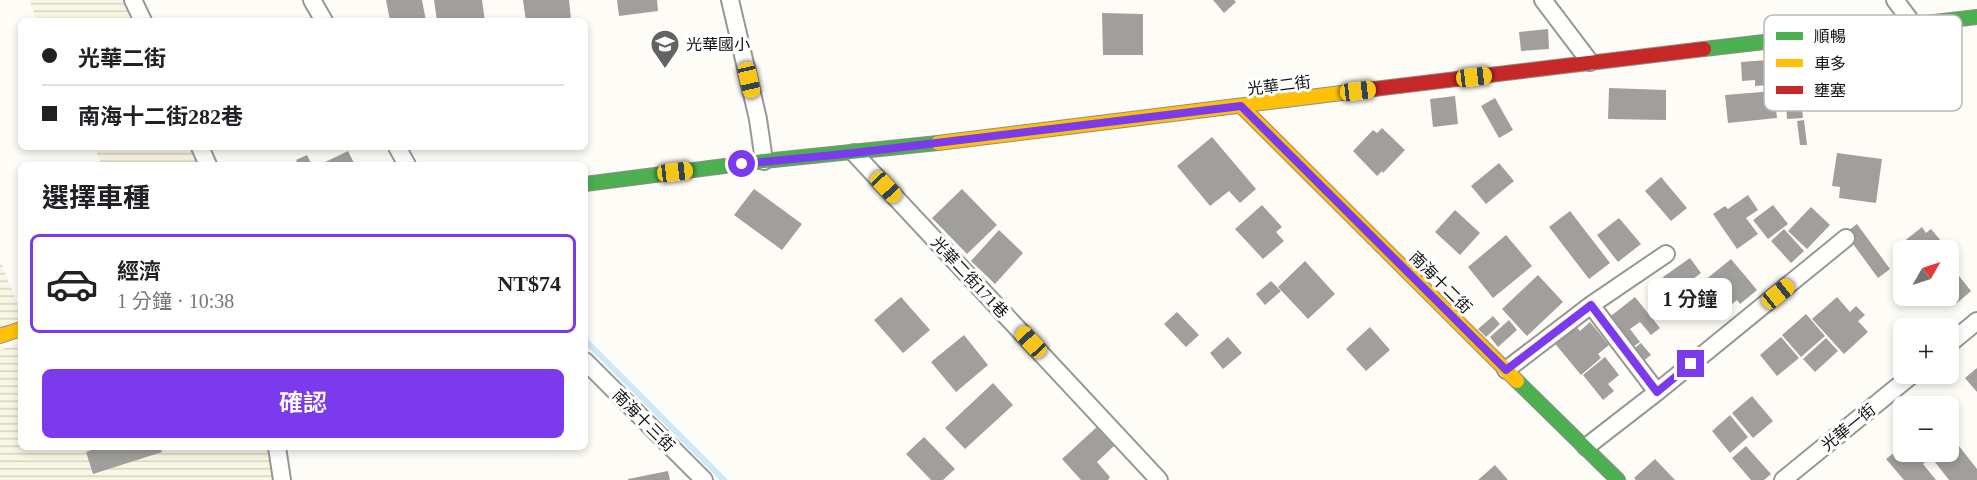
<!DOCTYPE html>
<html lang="zh-TW">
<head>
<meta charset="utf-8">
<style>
  body { margin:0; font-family:"Times New Roman","Noto Sans TC",serif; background:#f2f2f2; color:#202124; height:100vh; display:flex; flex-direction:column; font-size:22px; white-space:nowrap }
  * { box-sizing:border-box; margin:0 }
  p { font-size:20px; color:#757577 }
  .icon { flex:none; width:33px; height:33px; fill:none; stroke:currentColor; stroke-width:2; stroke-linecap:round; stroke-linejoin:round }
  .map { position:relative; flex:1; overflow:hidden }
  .side { position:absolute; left:18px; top:162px; width:570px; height:288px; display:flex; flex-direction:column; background:#fff; border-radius:9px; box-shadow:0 3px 9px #0003 }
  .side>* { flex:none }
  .hud { position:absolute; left:18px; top:18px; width:570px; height:132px; border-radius:9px; box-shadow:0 3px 9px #0003; display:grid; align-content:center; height:132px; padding:0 24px; background:#fff }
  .needle { width:39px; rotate:51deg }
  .buttons { position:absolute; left:1893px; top:240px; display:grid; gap:12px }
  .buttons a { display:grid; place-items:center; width:66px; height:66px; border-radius:9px; background:#fff; box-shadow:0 3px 9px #0003; font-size:30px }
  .end { position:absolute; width:27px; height:27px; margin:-14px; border:8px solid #7c3aed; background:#fff; box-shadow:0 0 0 3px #fff }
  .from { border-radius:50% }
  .bubble { position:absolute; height:42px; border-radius:9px; background:#fff; box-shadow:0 3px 9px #0003; font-size:20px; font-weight:600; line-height:42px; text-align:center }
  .car { position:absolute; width:18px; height:36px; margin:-18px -9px; border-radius:8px; box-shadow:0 0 4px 2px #0007; background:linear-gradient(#f5c518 24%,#345 0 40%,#f5c518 0 76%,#345 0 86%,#f5c518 0) }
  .hud b { display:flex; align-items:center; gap:21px; height:57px; font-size:22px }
  .hud b+b { border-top:2px solid #e0e0e0 }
  .hud i { width:15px; height:15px; background:#202124 }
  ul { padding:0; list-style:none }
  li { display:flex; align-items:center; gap:18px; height:99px; margin:0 12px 9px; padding:0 12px; border:3px solid transparent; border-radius:9px }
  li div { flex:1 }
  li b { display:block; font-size:22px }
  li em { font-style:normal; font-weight:600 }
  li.selected { border-color:#7c3aed }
  li>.icon { width:54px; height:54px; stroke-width:1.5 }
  h2 { padding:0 24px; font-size:27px; line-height:72px }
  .action { display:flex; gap:12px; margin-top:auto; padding:12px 24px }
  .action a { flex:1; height:69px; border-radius:9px; background:#7c3aed; color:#fff; font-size:24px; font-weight:600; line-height:69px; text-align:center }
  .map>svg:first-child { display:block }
</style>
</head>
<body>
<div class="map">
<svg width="1977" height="480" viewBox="0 0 1977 480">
  <defs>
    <pattern id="farmland-rules" width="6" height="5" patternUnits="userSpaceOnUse" patternTransform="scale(1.5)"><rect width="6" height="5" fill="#f9f7e4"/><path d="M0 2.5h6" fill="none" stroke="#d4d3c3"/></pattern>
  </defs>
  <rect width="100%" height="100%" fill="#fdfcf7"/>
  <!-- farmland -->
  <path fill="url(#farmland-rules)" d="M29,0H128L137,21H38Z
    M94,147H193L201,165H102Z
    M0,260L21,313V323L0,331Z
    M21,342V447H269L273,480H0V350Z"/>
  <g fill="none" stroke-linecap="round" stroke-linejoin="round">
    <!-- stream -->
    <path stroke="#cde8f7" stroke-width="6" d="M585,340L724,480"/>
  </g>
  <!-- building -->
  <path fill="#a19f9c" d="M386,0H422L426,21H390Z
    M434,0H482L485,21H437Z
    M523,0H569L571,19L526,21Z
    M617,0H657L658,11L619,16Z
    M1213,0H1234L1236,2L1224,13Z
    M1102,13L1143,14V55H1103Z
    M1548,29L1549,49L1521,51L1519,32Z
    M1780,59L1782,84L1755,86V80L1742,81L1741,62Z
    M1799,75L1803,118L1787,119L1784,76Z
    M1609,88L1666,90V120L1608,119Z
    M1774,91L1777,118L1728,123L1725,95Z
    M1455,96L1458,124L1433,127L1430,99Z
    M1495,98L1513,130L1499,138L1481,106Z
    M1804,120L1807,145H1800L1797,121Z
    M1382,128L1405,150L1383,173L1382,171L1377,176L1353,151L1373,130L1377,133Z
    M1212,137L1256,189L1240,203L1229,191L1210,206L1177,166Z
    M348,151L355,165H319Z
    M1837,153L1882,159L1876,203L1839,198L1840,187L1832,186Z
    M307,155L312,165H299L296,160Z
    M1499,163L1514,181L1486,204L1471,186Z
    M1661,177L1687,208L1671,221L1645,191Z
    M754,189L802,224L782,250L734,215Z
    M962,189L997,225L967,254L932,218Z
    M1748,195L1758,210L1746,218L1758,234L1737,249L1713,214L1725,206L1728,209Z
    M1262,205L1282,227L1276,232L1284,241L1263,259L1235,229Z
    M1773,205L1788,224L1768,239L1753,220Z
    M1811,207L1830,225L1807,249L1788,231Z
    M1455,210L1480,233L1460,255L1435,232Z
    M1570,211L1610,263L1589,279L1549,227Z
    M1619,218L1641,244L1618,262L1597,235Z
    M1857,224L1890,269L1878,278L1845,233Z
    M1922,227L1926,233L1931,229L1947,248L1944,250H1908L1902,243Z
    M1784,229L1804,251L1791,263L1771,241Z
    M999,230L1023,253L995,284L971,261Z
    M1506,235L1532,266L1493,298L1468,267Z
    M1690,258L1701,273L1674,293L1663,277Z
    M1731,259L1757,290L1740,304L1737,300L1726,309L1704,281Z
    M1305,261L1335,294L1308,319L1278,287Z
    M1538,275L1563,302L1527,336L1502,309Z
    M1959,276L1971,291L1956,304L1948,295V285Z
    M1271,281L1281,291L1265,305L1256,294Z
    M1675,296L1684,308L1673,317L1663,305Z
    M901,297L930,330L903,353L874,320Z
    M1635,297L1660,328L1651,335L1640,322L1630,329L1640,342L1631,348L1607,319Z
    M1837,297L1850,312L1856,306L1865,315L1858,321L1868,332L1844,354L1812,319Z
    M1177,312L1199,335L1186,347L1164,324Z
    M1806,314L1825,336L1801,357L1782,335Z
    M1493,316L1500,324L1486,337L1478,329Z
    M1509,320L1517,330L1498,347L1490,337Z
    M1590,322L1609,345L1598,354L1601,358L1581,375L1552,340L1573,323L1580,331Z
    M1370,327L1390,350L1366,371L1346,349Z
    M964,335L988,365L956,392L931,362Z
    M1228,337L1242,353L1223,369L1210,353Z
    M1781,337L1799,358L1777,376L1760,355Z
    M1826,338L1838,351L1815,372L1803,359Z
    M1641,343L1651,355L1642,362L1632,350Z
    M1605,357L1619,375L1608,384L1614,391L1603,400L1583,375Z
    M1977,368V392L1965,378Z
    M993,383L1013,405L965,449L945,428Z
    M1752,396L1773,421L1753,438L1732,413Z
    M1730,415L1748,437L1730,453L1712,431Z
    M1099,425L1116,444L1097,462L1110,477L1108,480H1081L1062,459Z
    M1948,432L1977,469V480H1949L1931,457L1938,452H1948Z
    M924,437L955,469L943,480H931L906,454Z
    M1904,445V452H1922L1928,459L1923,464L1936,480H1904L1886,459Z
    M1746,446L1771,474L1764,480H1751L1732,458Z
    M100,447H160L162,452L93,474L86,452Z
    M1655,459L1675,480H1636L1634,478Z
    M1495,465L1508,480H1478Z
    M668,471L670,480H628V479Z"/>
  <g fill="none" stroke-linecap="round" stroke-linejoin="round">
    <!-- street casing -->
    <g stroke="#979795" stroke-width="20">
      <path id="street" d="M133,0L143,21
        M312,0L324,21
        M730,0L758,119L764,161
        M1543,0L1590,62
        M1895,0L1913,24
        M200,147L208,165
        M397,147L407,165
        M854,153L1159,480
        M1591,305L1657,392
        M1948,345L1977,321
        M585,361L704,480
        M1506,370L1591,305L1666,254
        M277,447L282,480
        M1586,447L1657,392L1846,238
        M1783,480L1913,374"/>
    </g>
    <!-- fast casing -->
    <g stroke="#8e8d8b" stroke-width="16">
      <path id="fast" d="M1704,49L1977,17
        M585,184L764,161L938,143
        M1517,381L1618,480"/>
    </g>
    <!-- slow casing -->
    <g stroke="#8e8d8b" stroke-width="16">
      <path id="slow" d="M1241,106L1517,381
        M938,143L1374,89
        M0,336L21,329"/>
    </g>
    <!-- jam casing -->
    <g stroke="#8e8d8b" stroke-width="16">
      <path id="jam" d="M1374,89L1704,49"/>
    </g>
    <!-- street -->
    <use href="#street" stroke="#fffffe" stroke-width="16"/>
    <!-- fast -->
    <use href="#fast" stroke="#4caf50" stroke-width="14"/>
    <!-- slow -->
    <use href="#slow" stroke="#ffc107" stroke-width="14"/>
    <!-- jam -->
    <use href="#jam" stroke="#c62828" stroke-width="14"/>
  </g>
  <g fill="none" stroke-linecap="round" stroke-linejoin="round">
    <!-- route -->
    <path stroke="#7c3aed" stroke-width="8" d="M742,164L854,153L1241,106L1506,370L1591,305L1657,392L1691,364"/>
  </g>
  <!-- icons -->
  <defs>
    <g id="school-pin" transform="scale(1.5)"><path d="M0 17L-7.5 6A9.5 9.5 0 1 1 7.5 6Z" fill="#646362" stroke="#fff"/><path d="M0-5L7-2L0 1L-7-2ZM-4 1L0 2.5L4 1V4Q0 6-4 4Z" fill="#fff"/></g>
  </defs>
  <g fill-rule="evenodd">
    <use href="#school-pin" x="665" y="44"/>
  </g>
  <g text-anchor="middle" stroke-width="6" stroke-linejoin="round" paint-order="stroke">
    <!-- poi labels -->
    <g font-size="16" fill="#111" stroke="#fff" text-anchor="start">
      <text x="686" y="50">光華國小</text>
    </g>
    <!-- street labels -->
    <g font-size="16" fill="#111" stroke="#fff">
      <text transform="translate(1279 85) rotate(-7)" y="6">光華二街</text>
      <text transform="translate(970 277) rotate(47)" y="6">光華二街171巷</text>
      <text transform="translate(1441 282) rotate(45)" y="6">南海十二街</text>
      <text transform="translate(644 420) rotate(45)" y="6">南海十三街</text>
      <text transform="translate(1848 427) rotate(-39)" y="6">光華一街</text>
    </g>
  </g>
  <!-- legend -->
  <rect x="1764" y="15" width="198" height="96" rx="9" fill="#fff" stroke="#b8b8b8" stroke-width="1.5"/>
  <rect x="1776" y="32" width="27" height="8" fill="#4caf50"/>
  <rect x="1776" y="59" width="27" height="8" fill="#ffc107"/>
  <rect x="1776" y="86" width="27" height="8" fill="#c62828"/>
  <g font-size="16" fill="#111">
    <text x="1814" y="42">順暢</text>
    <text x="1814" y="69">車多</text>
    <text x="1814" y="96">壅塞</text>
  </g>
</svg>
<div class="buttons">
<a><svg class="needle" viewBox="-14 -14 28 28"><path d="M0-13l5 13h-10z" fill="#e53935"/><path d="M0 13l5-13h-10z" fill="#757577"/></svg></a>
<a>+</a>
<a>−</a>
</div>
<i class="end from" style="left:742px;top:164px"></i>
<i class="end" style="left:1691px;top:364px"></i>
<div class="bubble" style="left:1648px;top:278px;width:84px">1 分鐘</div>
<i class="car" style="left:1474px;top:77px;rotate:83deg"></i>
<i class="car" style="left:749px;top:80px;rotate:167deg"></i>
<i class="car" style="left:1358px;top:91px;rotate:83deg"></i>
<i class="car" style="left:675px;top:172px;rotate:83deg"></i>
<i class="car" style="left:886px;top:187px;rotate:137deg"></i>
<i class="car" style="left:1778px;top:294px;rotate:51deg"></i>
<i class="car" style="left:1031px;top:342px;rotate:317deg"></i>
<div class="hud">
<b><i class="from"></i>光華二街</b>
<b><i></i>南海十二街282巷</b>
</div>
<section class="side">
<h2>選擇車種</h2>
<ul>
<li class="selected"><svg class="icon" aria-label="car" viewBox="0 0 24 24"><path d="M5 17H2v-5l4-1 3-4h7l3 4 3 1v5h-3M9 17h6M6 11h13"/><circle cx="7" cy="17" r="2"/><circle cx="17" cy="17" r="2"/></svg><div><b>經濟</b><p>1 分鐘 · 10:38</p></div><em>NT$74</em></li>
</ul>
<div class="action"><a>確認</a></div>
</section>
</div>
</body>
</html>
